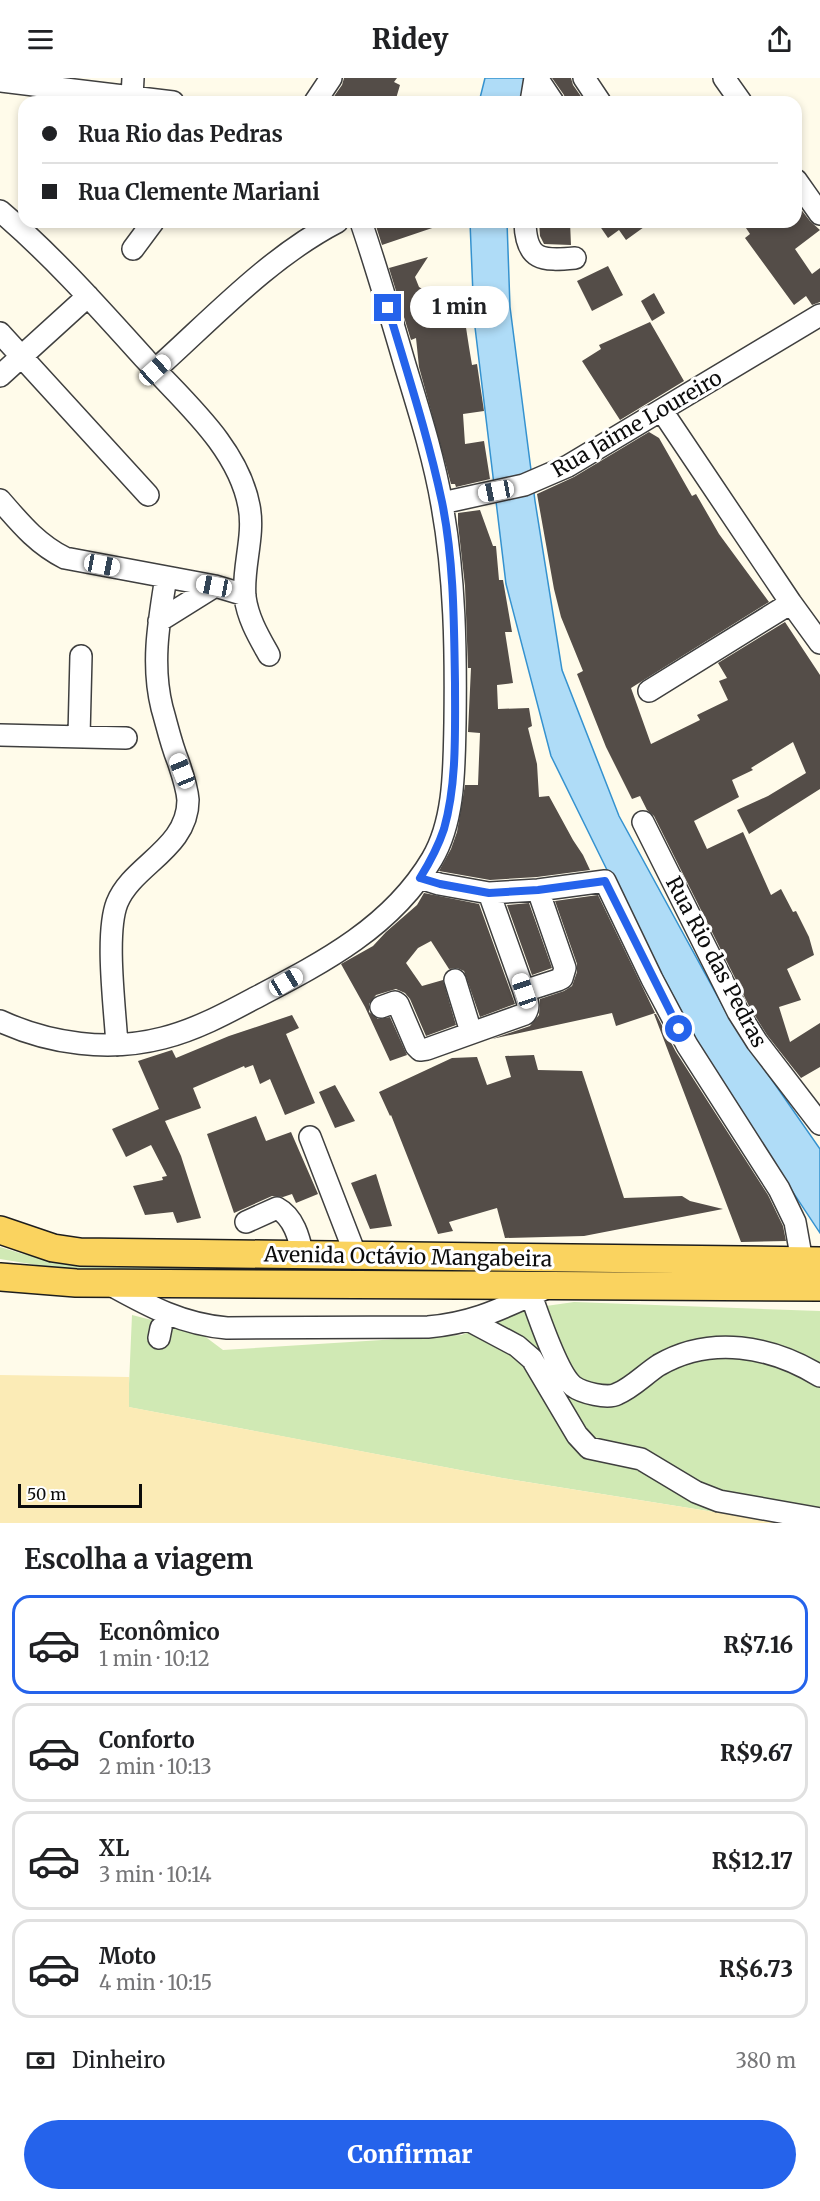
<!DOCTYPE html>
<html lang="pt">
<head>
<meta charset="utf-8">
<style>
  body { margin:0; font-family:Merriweather,serif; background:#f2f2f2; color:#202124; height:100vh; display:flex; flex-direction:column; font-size:22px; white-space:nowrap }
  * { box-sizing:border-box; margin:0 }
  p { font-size:20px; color:#757577 }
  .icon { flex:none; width:33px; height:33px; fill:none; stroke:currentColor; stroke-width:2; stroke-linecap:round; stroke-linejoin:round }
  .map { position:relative; height:1445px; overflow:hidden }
  .side { display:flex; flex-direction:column; background:#fff; flex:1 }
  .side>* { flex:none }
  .top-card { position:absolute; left:18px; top:18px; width:784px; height:132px; border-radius:18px; box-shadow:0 3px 9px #0003; display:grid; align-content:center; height:132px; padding:0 24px; background:#fff }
  .scale { position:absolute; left:18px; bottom:15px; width:124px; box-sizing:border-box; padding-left:6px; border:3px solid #0c0c0c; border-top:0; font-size:16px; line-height:21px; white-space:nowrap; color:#0c0c0c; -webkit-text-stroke:4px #fff; paint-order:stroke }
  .end { position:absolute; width:27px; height:27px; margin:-14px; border:8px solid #2563eb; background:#fff; box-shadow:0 0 0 3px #fff }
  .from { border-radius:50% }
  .bubble { position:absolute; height:42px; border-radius:21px; background:#fff; box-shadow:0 3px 9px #0003; font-size:20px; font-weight:800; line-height:42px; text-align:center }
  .car { position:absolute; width:18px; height:36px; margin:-18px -9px; border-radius:8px; box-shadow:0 0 4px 2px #0007; background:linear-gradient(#fff 24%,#345 0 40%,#fff 0 76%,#345 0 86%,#fff 0) }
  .top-card b { display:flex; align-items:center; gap:21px; height:57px; font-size:22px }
  .top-card b+b { border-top:2px solid #e0e0e0 }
  .top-card i { width:15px; height:15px; background:#202124 }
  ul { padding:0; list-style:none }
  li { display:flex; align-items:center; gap:18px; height:99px; margin:0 12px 9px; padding:0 12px; border:3px solid #e0e0e0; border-radius:18px }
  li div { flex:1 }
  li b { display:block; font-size:22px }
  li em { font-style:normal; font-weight:800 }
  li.on { border-color:#2563eb }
  li>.icon { width:54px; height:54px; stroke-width:1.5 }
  h2 { padding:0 24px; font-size:27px; line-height:72px }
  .pay { display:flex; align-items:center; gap:15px; height:66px; padding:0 24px; font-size:22px }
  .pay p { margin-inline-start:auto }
  .cta { display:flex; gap:12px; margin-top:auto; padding:12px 24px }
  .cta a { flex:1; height:69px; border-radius:36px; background:#2563eb; color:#fff; font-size:24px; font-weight:800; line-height:69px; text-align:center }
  header { display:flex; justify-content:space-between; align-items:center; height:78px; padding:0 24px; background:#fff; font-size:27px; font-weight:800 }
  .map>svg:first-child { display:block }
</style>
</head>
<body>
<header><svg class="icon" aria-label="menu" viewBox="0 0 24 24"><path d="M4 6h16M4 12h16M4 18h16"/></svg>Ridey<svg class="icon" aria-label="share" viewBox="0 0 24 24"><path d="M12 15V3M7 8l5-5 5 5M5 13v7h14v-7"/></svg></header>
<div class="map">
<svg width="820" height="1445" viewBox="0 0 820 1445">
  <rect width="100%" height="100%" fill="#fffbea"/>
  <!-- green -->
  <path fill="#d0e9b4" d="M0,1169L23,1176L61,1183L712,1195L820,1204L61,1191L0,1181Z
    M574,1224L820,1233V1445H783L502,1400L128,1329L132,1237L199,1254L223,1272L462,1257L511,1233Z"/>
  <!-- sand -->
  <path fill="#fbebb6" d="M0,1297L129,1299V1329L502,1400L783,1445H0Z"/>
  <!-- water -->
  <path fill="#afdcf7" stroke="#3592cf" stroke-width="1.5" d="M485,0H525L521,24H479Z
    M470,144H507L510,229L535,423L562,592L619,738L731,943L820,1071V1155L715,997L610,798L551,678L506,506L474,241Z"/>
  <!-- building -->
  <path fill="#544d48" d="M344,0H397L394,4L400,7L395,24H330L342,7Z
    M552,0H571L573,7L585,24H566L564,17Z
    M796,125L810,143L820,152L795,171L812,196L820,190V224L812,227L806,218L794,227L745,160L750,156L742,144H796Z
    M379,144H444V146L382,167L376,148L380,147Z
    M539,144H570L571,167L544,166L540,158Z
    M597,144H651L626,162L619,152L608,160Z
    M428,179L415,199L419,209L429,215L443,212L451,233L463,230L469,269L472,287L477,286L484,333L463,336L465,366L484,363L490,401L456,409L455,406H451L419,289L416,260L411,262L389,190Z
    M608,188L623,217L592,233L577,203Z
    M654,215L665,235L652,243L641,223Z
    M650,244L684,303L620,342L582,283L601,271L599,267Z
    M649,354L659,360L692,418L696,416L719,456L769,524L631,610L651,666L700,642L697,637L728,622L719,603L727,600L718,585L785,544L820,597V711L749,756L737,732L768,718L806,695L793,664L751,690L753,692L732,702L739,719L694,743L707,771L743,754L771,817L781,811L793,834L796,833L809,859L814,877L787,891L801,922L779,929L790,964L820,945V989L801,1000L767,957L749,928L654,738L647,732L640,718L632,721L606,669L577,596L583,593L561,539L554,511L537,416L574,399Z
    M480,432L493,468H496L499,502H503L512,554H505L513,605L497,607L498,631L529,630L532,648L528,650L537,686L539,719L549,718L573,762L583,777L590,792L537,799L490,802L439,793L451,771L457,754L465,707H478L480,655L468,654L471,590H468L465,508L458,446V435Z
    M424,815L479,826L515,926L480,939L464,893L457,890L449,891L431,863L418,870L406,885L422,908L443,902L456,947L426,958L410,921L405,915L396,911L376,917L369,926V934L378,941L390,939L407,977L390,983L365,929L341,886L373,868L386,854L417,827Z
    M598,817L655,935L616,948L612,935L492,961L530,948L539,937L540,921L564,913L572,908L577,894V886L555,823Z
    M529,825L552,890L532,897L507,827Z
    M654,936H656L676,974L768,1117L783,1148L786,1163L741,1164Z
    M292,937L299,950L286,956L315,1025L285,1037L270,1001L260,1006L253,987L245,990L244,988L193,1010L201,1030L165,1043L181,1078L201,1140L177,1145L173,1134L145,1137L133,1108L163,1102L162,1099L167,1098L151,1067L126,1079L112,1051L159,1031L138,983L172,972L176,980L229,958Z
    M534,977L538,992L582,993L624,1120L682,1118L690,1123L723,1131L584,1158L505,1160L497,1130L449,1144L453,1153L438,1156L391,1037L390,1038L379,1014L452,980L477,979L487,1007L511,999L505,978Z
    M335,1007L355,1043L335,1050L319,1014Z
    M256,1038L266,1063L291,1054L318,1116L296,1125L292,1116L283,1119L272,1118L234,1135L207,1056Z
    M376,1096L392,1148L370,1151L351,1105Z"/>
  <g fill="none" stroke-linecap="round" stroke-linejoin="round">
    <!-- minor casing -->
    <g stroke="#3f3f3f" stroke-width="24">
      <path id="minor" d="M537,0L553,24
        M584,0L600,24
        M724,0L741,24
        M0,3L173,24
        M132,19L133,0
        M315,24L331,0
        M531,24L535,0
        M796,102L820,136
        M0,133C53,178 99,230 146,282C184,324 238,369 249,428C255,458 242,490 245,519C248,541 259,559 269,577
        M525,144C526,183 542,183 575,180
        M133,171L153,144
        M0,255L148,417
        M155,292C212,241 268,180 337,144
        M0,298L88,218
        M662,333L791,525L820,565
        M0,422C20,445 37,466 65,480L215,508L245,517
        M442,425L524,407L568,388L820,237
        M159,543L215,508
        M649,613L791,525
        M0,657L126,660
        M79,658L81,578
        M643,744L738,934L757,964L820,1046
        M420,800L439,806L489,815L538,812L605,803L652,901L687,967L779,1111L795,1144L802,1183
        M489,815L524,913
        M455,902L471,954
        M381,929L395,924L398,926L416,968L420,972L427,971L525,936C531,928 526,921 524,913L558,902L562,900L565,890L538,812
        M0,943C50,966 109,974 163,960C195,952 225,936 253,921C322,885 391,850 432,781C455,742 454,689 455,645C456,573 455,499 442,427C434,380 419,333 405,287C391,239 377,191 361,144
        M117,967C115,931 105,856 117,825C132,787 188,771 188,722C187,709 182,695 178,683C171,666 167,647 162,630C151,586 159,543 166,499
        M310,1059L356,1178
        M246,1144L277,1130C294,1139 299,1160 303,1177
        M109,1206C149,1228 181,1246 227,1250L428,1249C476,1245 504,1229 547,1210
        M531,1217C538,1237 558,1296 573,1308C582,1315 608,1321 617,1316C632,1310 645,1296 659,1287C711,1257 771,1268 820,1298
        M470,1243L517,1268L532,1281L577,1357L589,1370L641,1381L696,1414L719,1423L820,1441
        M159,1260L161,1250"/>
    </g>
    <!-- major casing -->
    <g stroke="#1d1d1d" stroke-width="30">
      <path id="major" d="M0,1152L53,1170L80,1174L820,1183
        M0,1199L76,1205L820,1209"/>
    </g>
    <!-- minor -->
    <use href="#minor" stroke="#fff" stroke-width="21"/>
    <!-- major -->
    <use href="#major" stroke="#fad35f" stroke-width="27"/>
  </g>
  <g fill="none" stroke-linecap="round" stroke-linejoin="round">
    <!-- route -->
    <path stroke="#2563eb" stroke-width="8" d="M388,230C407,294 428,358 442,424C454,483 454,545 455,605C455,653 457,705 444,751C438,769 430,784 420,800L440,806L489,815L538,812L605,803L679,951"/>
  </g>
  <g text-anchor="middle" stroke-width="6" stroke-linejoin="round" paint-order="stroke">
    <!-- street labels -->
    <g font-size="21" fill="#0c0c0c" stroke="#fff">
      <text transform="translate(637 346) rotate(-30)" y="7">Rua Jaime Loureiro</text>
      <text transform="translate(716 884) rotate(62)" y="7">Rua Rio das Pedras</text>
      <text transform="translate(408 1179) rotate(1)" y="7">Avenida Octávio Mangabeira</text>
    </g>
  </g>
</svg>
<div class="scale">50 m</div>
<i class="end from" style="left:679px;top:951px"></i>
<i class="end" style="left:388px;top:230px"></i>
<div class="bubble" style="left:410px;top:208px;width:99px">1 min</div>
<i class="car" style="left:155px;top:292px;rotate:48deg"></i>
<i class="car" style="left:496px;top:413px;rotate:259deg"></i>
<i class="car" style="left:102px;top:487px;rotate:101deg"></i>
<i class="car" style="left:214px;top:508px;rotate:281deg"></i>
<i class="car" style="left:182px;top:693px;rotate:338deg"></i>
<i class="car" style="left:286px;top:904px;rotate:59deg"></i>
<i class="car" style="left:524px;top:913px;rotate:341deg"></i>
<div class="top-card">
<b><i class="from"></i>Rua Rio das Pedras</b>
<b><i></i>Rua Clemente Mariani</b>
</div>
</div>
<section class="side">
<h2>Escolha a viagem</h2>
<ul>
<li class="on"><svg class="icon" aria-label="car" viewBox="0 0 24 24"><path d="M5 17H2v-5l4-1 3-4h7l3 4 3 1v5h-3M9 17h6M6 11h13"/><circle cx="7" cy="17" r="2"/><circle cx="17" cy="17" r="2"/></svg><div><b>Econômico</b><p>1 min · 10:12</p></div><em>R$7.16</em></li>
<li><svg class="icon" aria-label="car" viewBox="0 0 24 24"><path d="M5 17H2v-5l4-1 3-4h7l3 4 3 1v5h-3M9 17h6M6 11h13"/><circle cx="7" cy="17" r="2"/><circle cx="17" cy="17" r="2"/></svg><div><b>Conforto</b><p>2 min · 10:13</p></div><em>R$9.67</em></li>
<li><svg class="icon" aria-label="car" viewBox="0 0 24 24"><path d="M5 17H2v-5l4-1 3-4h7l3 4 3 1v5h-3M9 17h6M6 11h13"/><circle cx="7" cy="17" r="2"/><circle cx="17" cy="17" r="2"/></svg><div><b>XL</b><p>3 min · 10:14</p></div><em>R$12.17</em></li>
<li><svg class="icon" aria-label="car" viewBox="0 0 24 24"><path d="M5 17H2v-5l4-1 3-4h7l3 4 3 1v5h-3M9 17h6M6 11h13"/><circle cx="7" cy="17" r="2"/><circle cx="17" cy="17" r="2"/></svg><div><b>Moto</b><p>4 min · 10:15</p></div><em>R$6.73</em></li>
</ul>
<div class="pay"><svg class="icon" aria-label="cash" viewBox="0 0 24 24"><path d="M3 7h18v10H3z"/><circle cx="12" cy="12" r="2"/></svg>Dinheiro<p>380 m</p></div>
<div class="cta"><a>Confirmar</a></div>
</section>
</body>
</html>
